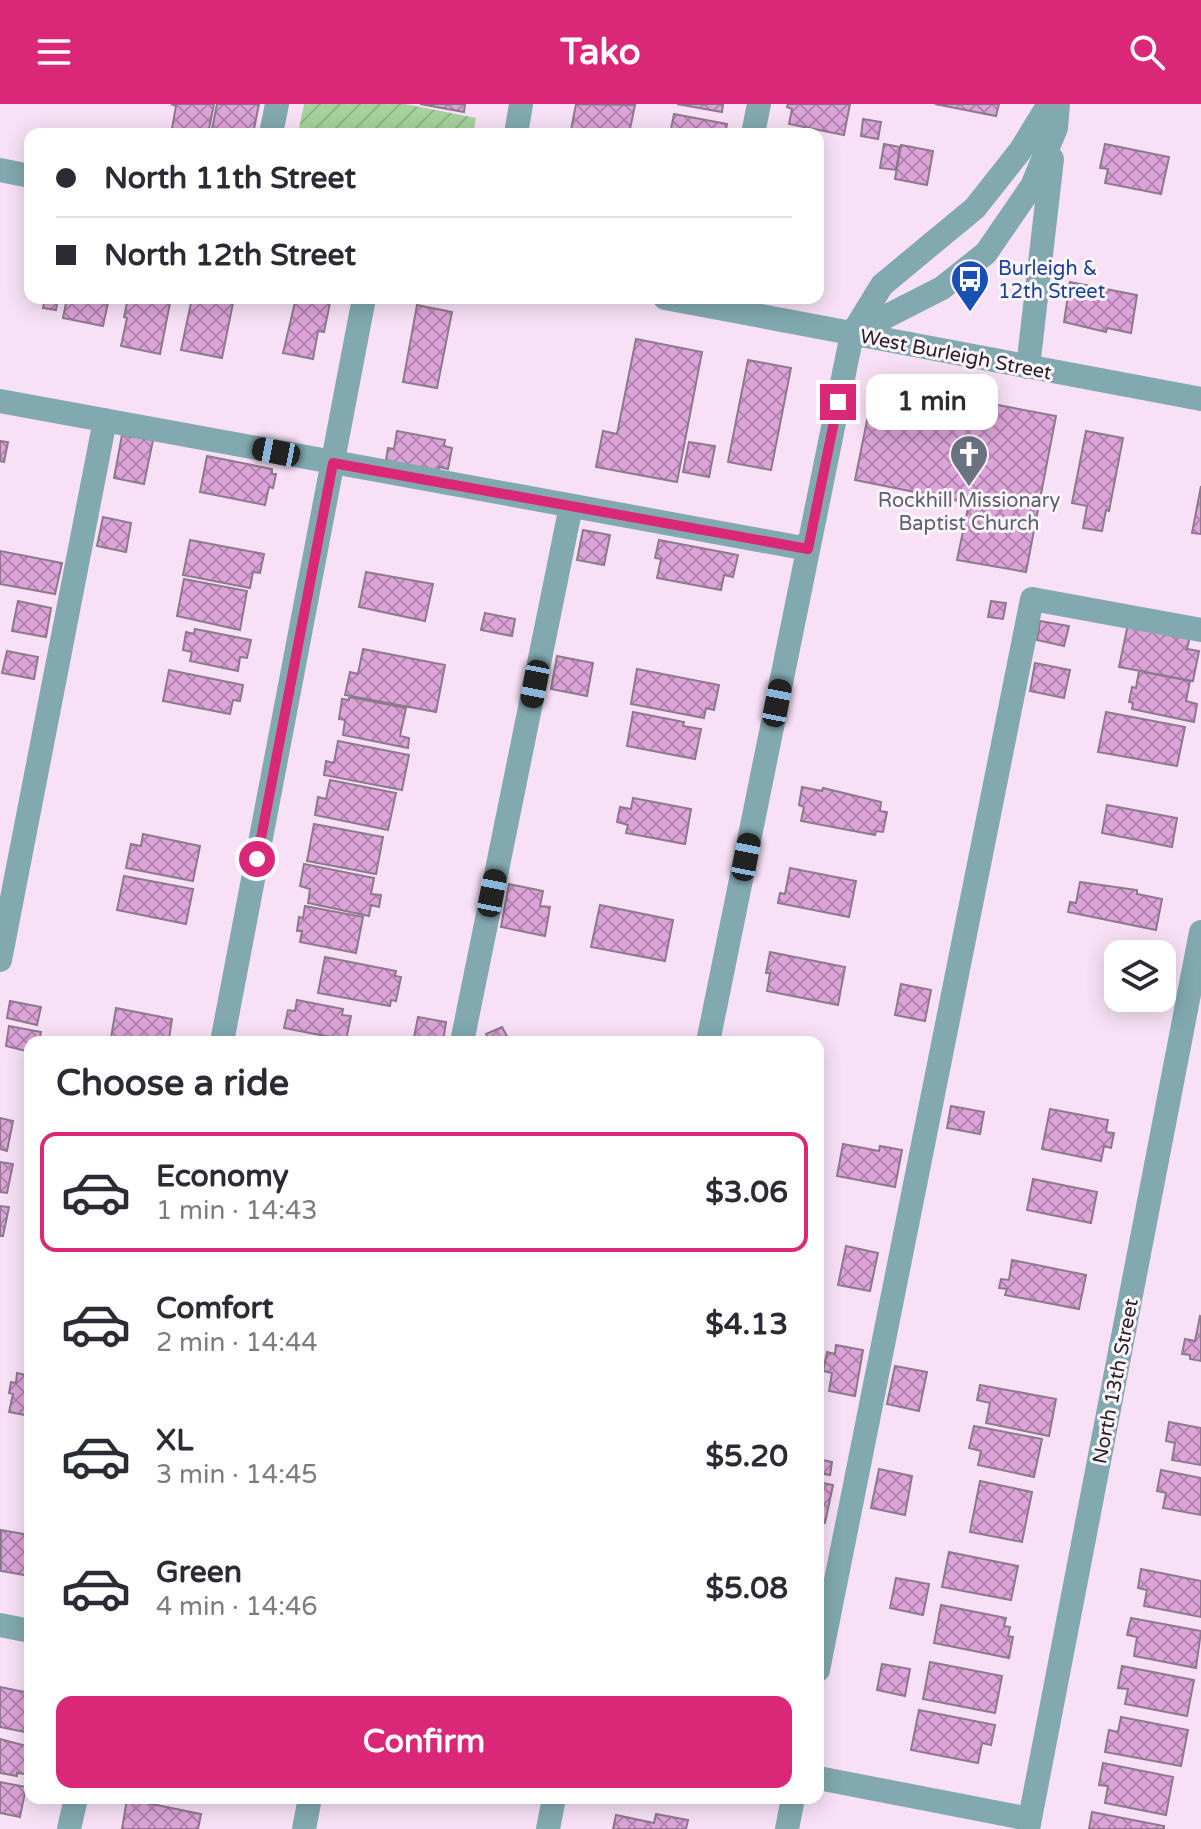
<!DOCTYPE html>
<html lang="en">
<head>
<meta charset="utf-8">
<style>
  body { margin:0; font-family:"Varela Round",sans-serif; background:#f7f7f7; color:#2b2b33; height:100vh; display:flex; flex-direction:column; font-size:30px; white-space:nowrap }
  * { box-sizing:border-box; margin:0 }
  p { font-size:26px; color:#7c7c81 }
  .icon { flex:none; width:44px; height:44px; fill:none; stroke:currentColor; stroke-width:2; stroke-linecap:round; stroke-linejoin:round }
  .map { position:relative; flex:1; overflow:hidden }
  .panel { position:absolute; left:24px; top:932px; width:800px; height:768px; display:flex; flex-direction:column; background:#fff; border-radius:16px; box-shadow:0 4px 20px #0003 }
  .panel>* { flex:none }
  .banner { position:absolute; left:24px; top:24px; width:800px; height:176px; border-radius:16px; box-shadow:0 4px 20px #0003; display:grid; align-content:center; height:176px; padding:0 32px; background:#fff }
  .fabs { position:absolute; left:1104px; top:836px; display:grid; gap:16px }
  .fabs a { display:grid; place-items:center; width:72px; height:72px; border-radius:16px; background:#fff; box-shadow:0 4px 20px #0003; font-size:40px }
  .end { position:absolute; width:36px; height:36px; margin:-18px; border:10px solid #db2777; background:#fff; box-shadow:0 0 0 4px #fff }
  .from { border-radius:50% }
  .bubble { position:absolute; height:56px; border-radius:16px; background:#fff; box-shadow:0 4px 20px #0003; font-size:26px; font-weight:800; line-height:56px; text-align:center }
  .car { position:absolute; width:24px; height:48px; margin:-24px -12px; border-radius:10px; box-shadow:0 0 6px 2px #0007; background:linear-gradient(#222 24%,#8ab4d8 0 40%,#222 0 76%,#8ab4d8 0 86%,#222 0) }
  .banner b { display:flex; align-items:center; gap:28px; height:76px; font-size:30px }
  .banner b+b { border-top:2px solid #e1e1e2 }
  .banner i { width:20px; height:20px; background:#2b2b33 }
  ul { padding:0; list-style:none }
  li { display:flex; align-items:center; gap:24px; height:120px; margin:0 16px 12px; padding:0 16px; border:4px solid transparent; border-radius:16px }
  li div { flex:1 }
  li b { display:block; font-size:30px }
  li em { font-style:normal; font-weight:800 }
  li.active { border-color:#db2777 }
  li>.icon { width:72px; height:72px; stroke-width:1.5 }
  h2 { padding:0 32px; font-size:36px; line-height:96px }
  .button { display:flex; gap:16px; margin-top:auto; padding:16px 32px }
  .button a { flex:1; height:92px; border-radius:16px; background:#db2777; color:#fff; font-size:32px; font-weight:800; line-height:92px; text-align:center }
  header { display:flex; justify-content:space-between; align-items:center; height:104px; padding:0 32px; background:#db2777; color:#fff; font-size:36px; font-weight:800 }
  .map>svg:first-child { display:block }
</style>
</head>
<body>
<header><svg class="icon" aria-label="menu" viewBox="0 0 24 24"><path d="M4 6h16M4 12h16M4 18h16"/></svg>Tako<svg class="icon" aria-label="search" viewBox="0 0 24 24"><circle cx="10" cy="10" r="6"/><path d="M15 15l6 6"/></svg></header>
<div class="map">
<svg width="1201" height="1725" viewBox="0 0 1201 1725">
  <defs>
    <pattern id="garden-furrows" width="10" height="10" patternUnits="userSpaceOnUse" patternTransform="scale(2)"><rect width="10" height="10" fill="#a6d29d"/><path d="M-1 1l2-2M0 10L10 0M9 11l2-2" fill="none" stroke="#8fb487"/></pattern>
    <pattern id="building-cross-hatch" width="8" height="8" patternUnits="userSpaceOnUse" patternTransform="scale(2)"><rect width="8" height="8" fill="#dda4d9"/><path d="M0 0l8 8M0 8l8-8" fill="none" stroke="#b385b0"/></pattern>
  </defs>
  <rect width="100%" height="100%" fill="#f8e1f6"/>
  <!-- garden -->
  <path fill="url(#garden-furrows)" d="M304,0H405L476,14L473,30H298Z"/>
  <!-- building -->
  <path fill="url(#building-cross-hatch)" stroke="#8d798c" stroke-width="2" d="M171,0H214L208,30H171L176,2Z
    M217,0H259L253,30H211Z
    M420,0H465L464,8Z
    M576,0L635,1L629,30H591L571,26Z
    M677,0H723L722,8Z
    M788,0H850L844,31L789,20L792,5L787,3Z
    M935,0H999L996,12Z
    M674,10L727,20L725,30H670Z
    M863,15L881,18L878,35L861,32Z
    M884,40L900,43L896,66L880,64Z
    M1105,40L1169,53L1161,90L1105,79L1108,65L1100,64Z
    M901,41L933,47L927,81L895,75Z
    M1070,178L1137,191L1131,229L1107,224L1106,228L1064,218Z
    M45,194H58L56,206L43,204Z
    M67,194H109L103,222L63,214Z
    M128,194H171L160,250L121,242L127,214L124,213Z
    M192,194H234L222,254L181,246Z
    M296,194H331L324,228L318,227L313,255L283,249Z
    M417,201L452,208L437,284L403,278Z
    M636,235L702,248L677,378L596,363L603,327L617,330Z
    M748,256L791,264L771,366L728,358Z
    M872,292L985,316L987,299L1056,312L1026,468L957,456L969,399L855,376Z
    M397,327L445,336L444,342L452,344L448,365L439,363L438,369L386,356L388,344L394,345Z
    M1086,327L1123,334L1109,407L1106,406L1102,427L1083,424L1087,402L1072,399Z
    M122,331L153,336L144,380L114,374Z
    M0,337L8,338L4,358L0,357Z
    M689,338L715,342L709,373L683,368Z
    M207,352L272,365V370H276L273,384L269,383L265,401L200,388Z
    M1201,382V430L1192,429Z
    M103,413L131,419L126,448L97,442Z
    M583,426L610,431L604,461L577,456Z
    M190,436L264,450L260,469L253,468L250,484L183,471Z
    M659,436L738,451L733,473L724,471L721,486L657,474L661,455L655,454Z
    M0,447L62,459L55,490L0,480Z
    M366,468L433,480L425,517L359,503Z
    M184,475L247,487L240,526L177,512Z
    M18,497L51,504L46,533L12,527Z
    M991,497L1006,499L1003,515L988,513Z
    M485,509L515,515L512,532L481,526Z
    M1040,517L1069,522L1064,542L1037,536Z
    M1128,520L1190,532L1187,545L1199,547L1193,577L1119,563Z
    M195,525L251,536L247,554L240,553L238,567L190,557L192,548L183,546L186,528L194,530Z
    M363,545L445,561L436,608L345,591L350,568L358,570Z
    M7,547L38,553L34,575L2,569Z
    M557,552L593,559L587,592L551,585Z
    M1035,559L1070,566L1064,594L1030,587Z
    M637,565L719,581L714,606L706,604L704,614L631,600Z
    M169,566L243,581L240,597L233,596L230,610L163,597Z
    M1139,567L1190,577L1186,597L1197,600L1194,618L1132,605L1133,599L1129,598L1132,583L1136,584Z
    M349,593L406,604L400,632L409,634L408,644L343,631L345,616L339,615L342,595L349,596Z
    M633,608L684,618L683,622L701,625L695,655L627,642Z
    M1106,608L1185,623L1177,662L1098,648Z
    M338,637L409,651L402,686L324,671L326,657L334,659Z
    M330,676L396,689L388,726L315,711L318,693L326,695Z
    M802,683L822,687L823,684L881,698L880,707L887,708L883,728L876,727L875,731L801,717L804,703L799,701Z
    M633,694L691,705L685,740L626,729L628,721L617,718L620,703L631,705Z
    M1107,701L1177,714L1172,743L1102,729Z
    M314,720L383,733L376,770L307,757Z
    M143,730L200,742L193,777L126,764L131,740L141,742Z
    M304,760L374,774L371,790L381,791L379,803L371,801L369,812L308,799L310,785L300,782Z
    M790,764L856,777L849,813L778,799L780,789L785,790Z
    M124,772L193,785L186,820L117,806Z
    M1080,778L1137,786V790L1162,795L1156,826L1068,808L1070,798L1076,799Z
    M509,780L543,787L540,802L550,803L545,832L501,823Z
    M600,801L673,816L665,857L591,843Z
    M305,802L363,813L356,849L300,838L302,827H297L299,813L303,814Z
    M770,848L845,863L838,901L767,887L770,869H766Z
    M325,853L396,867L395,872L401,873L396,897L391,896L390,902L318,889Z
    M901,880L931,886L925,917L895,911Z
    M297,896L343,905L342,911L351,912L346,936L284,924L288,906L295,907Z
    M10,897L41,903L37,921L7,914Z
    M116,904L172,915L169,935L163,933L162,938H130L111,934Z
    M418,913L446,918L443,938H413Z
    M9,922L41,928L39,938H30V948L6,942Z
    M502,923L508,934L500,938H490L486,930Z
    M951,1002L984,1008L980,1030L947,1024Z
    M1050,1005L1108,1016L1106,1028L1114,1029L1111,1044L1104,1042L1101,1057L1042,1045Z
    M0,1014L13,1017L7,1047L0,1045Z
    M843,1040L879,1047L880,1042L902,1046L895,1083L837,1072Z
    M0,1058L13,1060L7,1089L0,1088Z
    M1033,1075L1097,1088L1091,1119L1027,1106Z
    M0,1102L9,1103L3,1132H0Z
    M846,1142L878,1149L870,1187L838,1181Z
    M1012,1156L1086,1171L1079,1205L1005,1191L1007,1185L999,1184L1001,1175L1009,1176Z
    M1200,1212L1201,1213V1257L1190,1255V1251L1182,1250L1185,1235L1195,1237Z
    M836,1241L863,1246L855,1292L829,1287L832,1269L823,1267L827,1248L835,1250Z
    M895,1262L927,1268L919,1307L887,1300Z
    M17,1269L30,1272V1312L9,1308L13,1290L9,1289L11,1278L16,1279Z
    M980,1281L1056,1295L1049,1332L986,1319L990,1299L977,1296Z
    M1169,1318L1201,1324V1361L1172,1356L1175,1339L1166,1337Z
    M974,1322L1042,1335L1034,1373L978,1361L981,1347L969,1344Z
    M818,1355L832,1358L830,1371L818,1369Z
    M879,1365L912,1372L905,1411L871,1404Z
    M1161,1366L1201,1374V1411L1163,1404L1166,1389L1157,1387Z
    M980,1377L1032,1388L1022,1438L970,1428Z
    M818,1378L833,1381L825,1419L818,1418Z
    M1,1426L30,1431V1472L1,1467Z
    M949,1448L1018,1462L1011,1496L942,1483Z
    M1141,1465L1201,1477V1513L1144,1502L1147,1486L1138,1484Z
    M896,1474L929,1480L923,1511L890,1504Z
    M941,1501L1006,1514L1004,1522L1010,1523L1008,1532L1013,1533L1009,1554L934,1539Z
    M1131,1514L1201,1527L1196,1564L1134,1552L1137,1533L1127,1531Z
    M930,1558L1002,1572L995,1609L923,1595Z
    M882,1560L910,1565L905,1592L877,1586Z
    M1122,1562L1194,1576L1187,1612L1125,1600L1128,1585L1118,1584Z
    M0,1583L30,1589V1629L0,1623Z
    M919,1606L995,1621L991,1641L982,1639L978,1659L911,1646Z
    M1121,1613L1188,1626L1181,1662L1105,1648L1109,1626L1118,1628Z
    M0,1635L30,1643L25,1670L17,1669V1672L0,1669Z
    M1103,1659L1173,1673L1166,1711L1105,1699L1108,1682L1099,1681Z
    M0,1678L26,1683L20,1713L0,1709Z
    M127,1695L201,1710L198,1725H122Z
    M1092,1708L1164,1722V1725H1089Z
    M656,1710L688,1716L686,1725H613L616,1711L654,1719Z"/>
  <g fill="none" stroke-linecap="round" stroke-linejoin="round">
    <!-- minor -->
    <path stroke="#81a9af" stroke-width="24" d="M271,30L277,0
      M516,30L521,0
      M753,30L759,0
      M0,66L30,72
      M665,194L1201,295
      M852,230L942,184L986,149L1032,82L1056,24L1058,0
      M1028,263L1052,55
      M0,297L808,445
      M0,856L105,316
      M222,938L364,194
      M462,938L571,402
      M708,938L852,230L882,181L975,104L1020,47L1049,0
      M0,1521L30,1527
      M818,1566L1032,495L1201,526
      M818,1674L1030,1715
      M69,1725L76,1694
      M304,1725L310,1694
      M548,1725L554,1694
      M787,1725L793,1694
      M1028,1725L1201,828"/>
  </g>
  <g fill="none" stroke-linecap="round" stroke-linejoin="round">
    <!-- route -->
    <path stroke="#db2777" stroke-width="10" d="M257,755L333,359L808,445L838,298"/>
  </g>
  <!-- icons -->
  <defs>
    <g id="bus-pin" transform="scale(2)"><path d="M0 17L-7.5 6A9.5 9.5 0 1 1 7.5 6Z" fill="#1a4fb4" stroke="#fdf4fc"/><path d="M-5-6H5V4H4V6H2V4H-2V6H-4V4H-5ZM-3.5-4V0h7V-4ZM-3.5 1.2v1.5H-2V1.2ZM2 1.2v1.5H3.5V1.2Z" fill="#fff"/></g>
    <g id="church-pin" transform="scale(2)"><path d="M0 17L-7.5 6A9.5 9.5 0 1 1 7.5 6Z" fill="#6b7280" stroke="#fdf4fc"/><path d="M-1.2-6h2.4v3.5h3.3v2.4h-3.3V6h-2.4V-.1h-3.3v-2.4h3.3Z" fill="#fff"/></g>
  </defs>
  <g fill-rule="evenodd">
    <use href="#bus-pin" x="970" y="175"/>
    <use href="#church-pin" x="969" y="350"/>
  </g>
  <g text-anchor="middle" stroke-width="6" stroke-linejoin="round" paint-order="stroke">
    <!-- transit labels -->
    <g font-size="20" fill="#164399" stroke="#fdf4fc" text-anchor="start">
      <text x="998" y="171">Burleigh &amp;<tspan x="998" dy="23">12th Street</tspan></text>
    </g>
    <!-- street labels -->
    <g font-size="20" fill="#2a2129" stroke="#fdf4fc">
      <text transform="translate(956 250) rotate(11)" y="7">West Burleigh Street</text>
      <text transform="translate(1115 1277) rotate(-79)" y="7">North 13th Street</text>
    </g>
    <!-- worship labels -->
    <g font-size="20" fill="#5b616d" stroke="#fdf4fc">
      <text x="969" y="403">Rockhill Missionary<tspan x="969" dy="23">Baptist Church</tspan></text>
    </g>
  </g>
</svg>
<div class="fabs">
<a><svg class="icon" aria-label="layers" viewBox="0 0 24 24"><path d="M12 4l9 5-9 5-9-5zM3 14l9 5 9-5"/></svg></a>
</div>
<i class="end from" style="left:257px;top:755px"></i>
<i class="end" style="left:838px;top:298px"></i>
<div class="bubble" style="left:866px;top:270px;width:132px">1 min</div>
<i class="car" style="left:276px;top:348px;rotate:281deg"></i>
<i class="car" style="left:535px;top:580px;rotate:191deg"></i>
<i class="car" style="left:777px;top:599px;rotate:11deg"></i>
<i class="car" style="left:746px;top:753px;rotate:11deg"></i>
<i class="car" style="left:492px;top:789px;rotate:11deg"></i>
<div class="banner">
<b><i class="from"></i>North 11th Street</b>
<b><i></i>North 12th Street</b>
</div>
<section class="panel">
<h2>Choose a ride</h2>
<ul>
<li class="active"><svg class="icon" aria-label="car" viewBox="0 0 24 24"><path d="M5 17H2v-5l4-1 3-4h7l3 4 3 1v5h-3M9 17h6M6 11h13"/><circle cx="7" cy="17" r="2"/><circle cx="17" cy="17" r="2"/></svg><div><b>Economy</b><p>1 min · 14:43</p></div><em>$3.06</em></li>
<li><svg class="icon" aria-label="car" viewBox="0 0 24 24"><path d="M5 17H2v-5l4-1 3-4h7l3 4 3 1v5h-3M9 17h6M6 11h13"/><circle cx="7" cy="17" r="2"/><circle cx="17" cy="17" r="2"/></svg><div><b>Comfort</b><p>2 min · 14:44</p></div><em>$4.13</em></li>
<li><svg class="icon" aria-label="car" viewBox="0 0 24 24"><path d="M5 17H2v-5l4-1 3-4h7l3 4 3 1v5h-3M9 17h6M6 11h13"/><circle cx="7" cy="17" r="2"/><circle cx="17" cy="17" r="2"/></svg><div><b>XL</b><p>3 min · 14:45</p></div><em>$5.20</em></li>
<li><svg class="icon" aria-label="car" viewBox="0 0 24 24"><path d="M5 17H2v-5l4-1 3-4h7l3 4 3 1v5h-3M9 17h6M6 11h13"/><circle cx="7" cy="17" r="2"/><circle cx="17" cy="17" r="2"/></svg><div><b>Green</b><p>4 min · 14:46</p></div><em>$5.08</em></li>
</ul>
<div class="button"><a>Confirm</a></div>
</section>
</div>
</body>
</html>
